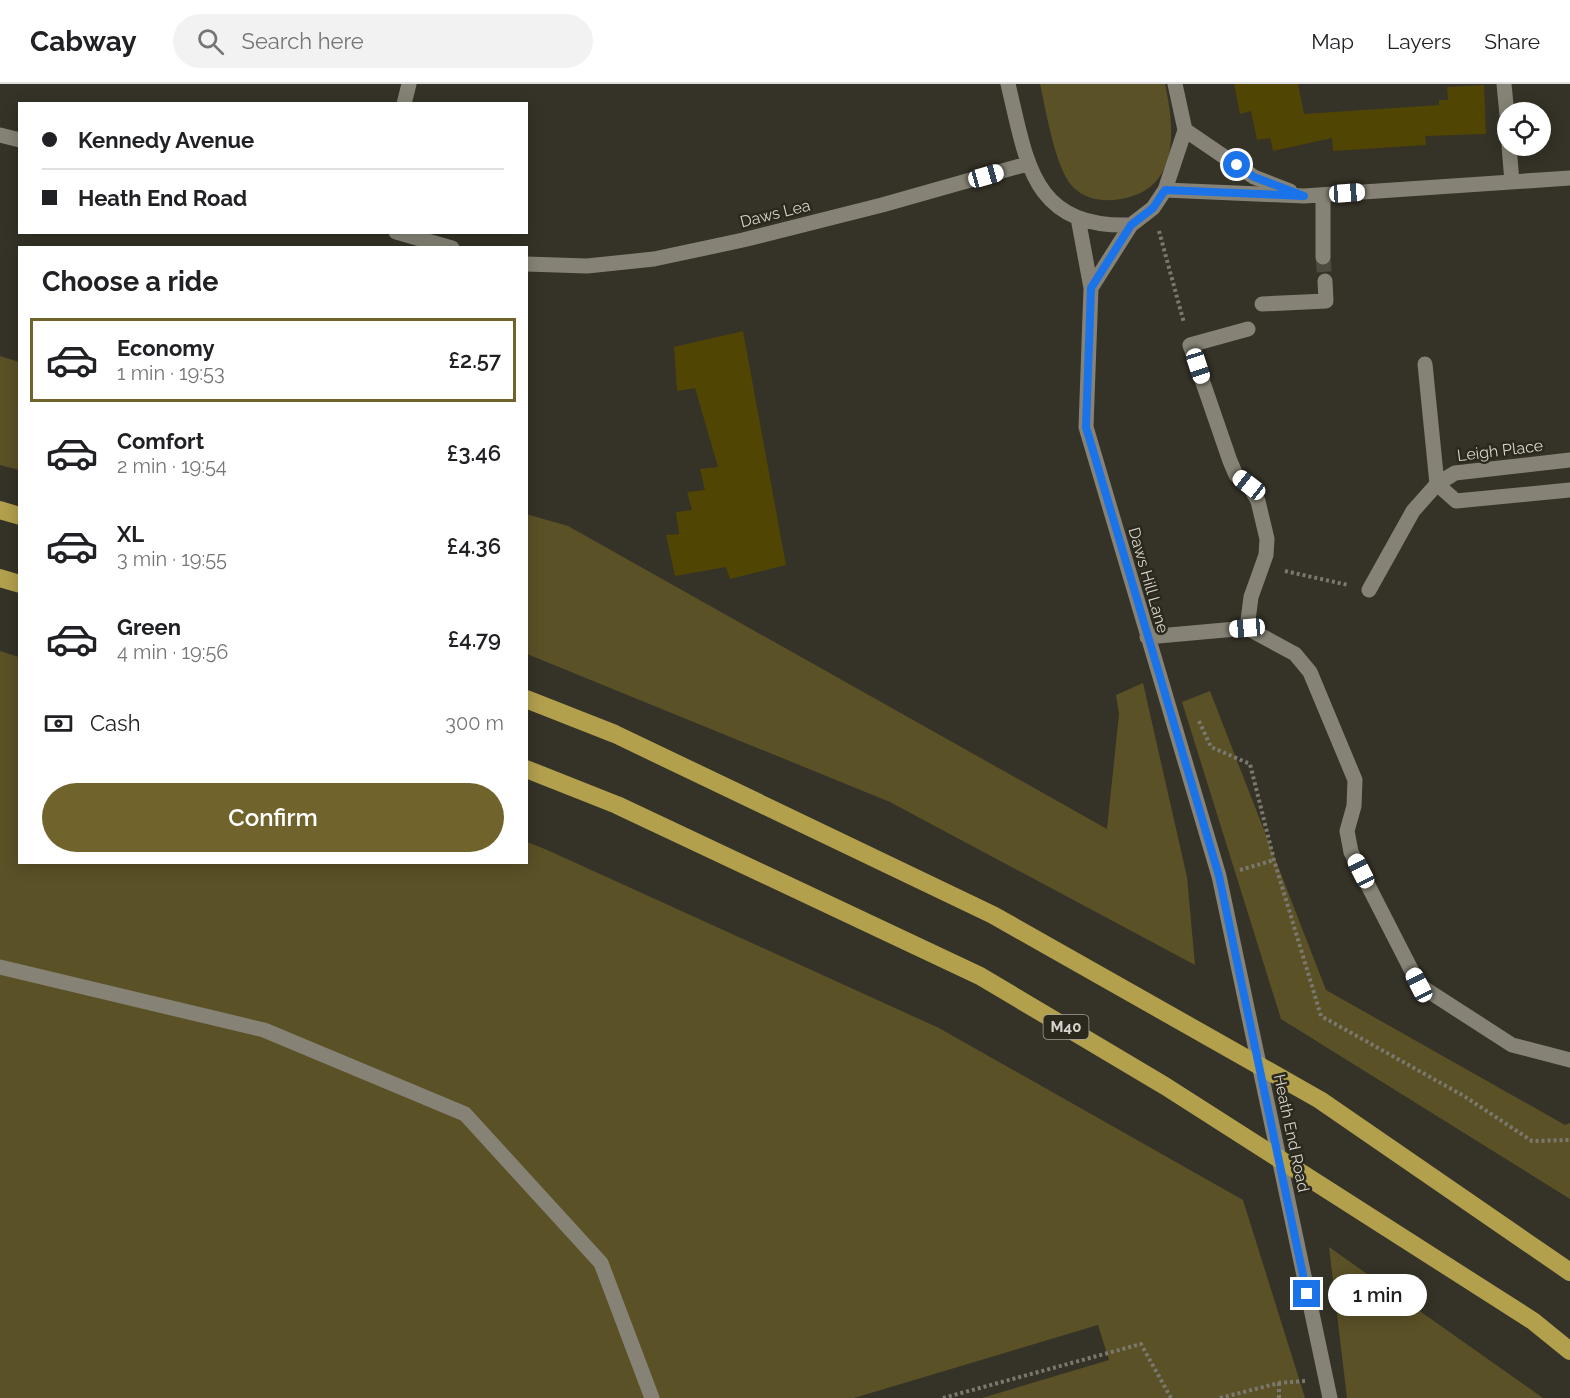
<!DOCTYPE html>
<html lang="en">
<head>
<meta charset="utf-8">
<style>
  body { margin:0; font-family:Raleway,sans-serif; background:#f2f2f2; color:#202124; height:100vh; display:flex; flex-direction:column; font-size:22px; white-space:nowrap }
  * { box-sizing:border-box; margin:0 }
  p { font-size:20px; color:#757577 }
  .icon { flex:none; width:33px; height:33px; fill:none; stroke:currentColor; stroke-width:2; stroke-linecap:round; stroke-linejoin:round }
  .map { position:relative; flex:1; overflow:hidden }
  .panel { position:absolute; left:18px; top:162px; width:510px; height:618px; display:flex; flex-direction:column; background:#fff; border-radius:0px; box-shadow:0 3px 15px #0003 }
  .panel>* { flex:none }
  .hud { position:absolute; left:18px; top:18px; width:510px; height:132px; border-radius:0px; box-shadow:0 3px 15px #0003; display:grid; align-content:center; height:132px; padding:0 24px; background:#fff }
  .controls { position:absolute; left:1497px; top:18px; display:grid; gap:12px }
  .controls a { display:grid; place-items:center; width:54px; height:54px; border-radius:50%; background:#fff; box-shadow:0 3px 15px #0003; font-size:30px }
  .end { position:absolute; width:27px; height:27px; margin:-14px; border:8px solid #1a73e8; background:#fff; box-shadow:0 0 0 3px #fff }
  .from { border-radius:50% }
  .bubble { position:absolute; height:42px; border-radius:21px; background:#fff; box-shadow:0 3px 15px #0003; font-size:20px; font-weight:600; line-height:42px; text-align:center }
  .car { position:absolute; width:18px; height:36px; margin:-18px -9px; border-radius:8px; box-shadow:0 0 4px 2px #0007; background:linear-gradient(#fff 24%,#345 0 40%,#fff 0 76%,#345 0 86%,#fff 0) }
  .hud b { display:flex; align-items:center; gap:21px; height:57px; font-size:22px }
  .hud b+b { border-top:2px solid #e0e0e0 }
  .hud i { width:15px; height:15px; background:#202124 }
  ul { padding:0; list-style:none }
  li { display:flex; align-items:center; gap:18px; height:84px; margin:0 12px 9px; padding:0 12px; border:3px solid transparent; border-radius:0px }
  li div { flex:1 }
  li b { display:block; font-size:22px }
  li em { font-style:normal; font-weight:600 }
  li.on { border-color:#70642c }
  li>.icon { width:54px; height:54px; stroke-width:1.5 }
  h2 { padding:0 24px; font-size:27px; line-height:72px }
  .pay { display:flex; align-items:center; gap:15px; height:66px; padding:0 24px; font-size:22px }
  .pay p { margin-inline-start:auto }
  .primary-button { display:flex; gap:12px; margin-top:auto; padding:12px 24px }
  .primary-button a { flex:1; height:69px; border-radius:36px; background:#70642c; color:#fff; font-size:24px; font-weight:600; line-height:69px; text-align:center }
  header { display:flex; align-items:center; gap:36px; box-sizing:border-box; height:84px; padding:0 30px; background:#fff; border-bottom:2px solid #e0e0e0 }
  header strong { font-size:28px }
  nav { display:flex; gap:33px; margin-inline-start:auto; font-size:21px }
  .search { width:420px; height:54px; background:#f2f2f2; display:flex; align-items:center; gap:15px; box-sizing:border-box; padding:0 21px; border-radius:33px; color:#757577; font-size:22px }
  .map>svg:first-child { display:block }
</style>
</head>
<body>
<header>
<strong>Cabway</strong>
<div class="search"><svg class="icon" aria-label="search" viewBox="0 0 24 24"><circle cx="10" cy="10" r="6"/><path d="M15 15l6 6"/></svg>Search here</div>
<nav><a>Map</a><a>Layers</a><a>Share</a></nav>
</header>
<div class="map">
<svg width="1570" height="1314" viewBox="0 0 1570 1314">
  <rect width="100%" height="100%" fill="#353227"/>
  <!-- green -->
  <path fill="#5b5127" d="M1040,0H1165C1175,45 1180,105 1121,115C1104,118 1087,116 1074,104C1055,86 1046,26 1040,0Z
    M0,272L19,278V386L0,381Z
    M526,430L568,442L1107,745L1119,630L1116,611L1143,599L1187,793L1195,881L890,718L527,570Z
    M0,567L19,573L20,778H526L527,758L545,765L939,944L1243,1116L1305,1314H982L1109,1276L1098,1241L854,1314H0Z
    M1210,607L1326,906L1565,1041L1570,1039V1115L1281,935L1182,618Z
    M1329,1163L1543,1314H1347Z"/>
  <!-- building -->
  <path fill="#514504" d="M1234,0H1298L1304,30L1439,21V16H1448L1447,3L1484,1L1486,50L1425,52L1426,61L1333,67L1332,54L1273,67L1270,54L1257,56L1251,27L1240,30Z
    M743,247L786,481L730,495L726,483L675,492L666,451L679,450L676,428L692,426L687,408L705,406L700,385L718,383L695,304L677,307L674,263Z"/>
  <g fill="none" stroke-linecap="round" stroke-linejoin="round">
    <!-- minor-tunnel -->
    <path stroke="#4d4a40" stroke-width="15" stroke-dasharray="15 8" stroke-linecap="butt" d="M1323,173L1325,197"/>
    <!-- path -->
    <path stroke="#7b786f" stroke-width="4" stroke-dasharray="3 3" stroke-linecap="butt" d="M1159,147L1184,239
      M1285,487L1348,501
      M1199,637L1211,663L1250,680L1274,776L1321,932L1464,1012L1532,1057L1570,1056
      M1240,786L1274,776
      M1279,1299V1314
      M943,1314L1141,1260L1171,1314
      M1220,1314L1279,1299L1305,1297"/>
    <!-- minor -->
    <path stroke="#868376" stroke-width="15" d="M1008,0C1027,78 1031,144 1131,141
      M1504,0L1508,41
      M404,20L409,0
      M1185,46L1254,93L1290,107
      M0,51L20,56
      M1509,62L1512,98
      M1165,106L1304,112L1570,94
      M1323,111V173
      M1078,134L1091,204L1086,343L1219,792L1330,1314
      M396,148L452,164
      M526,180L587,182L654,175L743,156L882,121L1027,80
      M1091,204L1131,141L1153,124L1165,106L1185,46L1175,0
      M1262,220L1326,217L1325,197
      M1570,376L1455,389L1437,400L1456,417L1570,406
      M1369,506L1413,427L1437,400L1425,280
      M1247,544L1251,513L1266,471L1267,455L1258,417L1249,401L1236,391L1230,377L1190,261L1248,245
      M1147,553L1247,544L1295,570L1310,588L1355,696L1354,722L1347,747L1351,768L1419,901L1512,961L1570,976
      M0,883L264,946L465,1030L601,1179L652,1314"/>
    <!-- highway -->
    <path stroke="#b2a04d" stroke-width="18" d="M0,426L20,432
      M0,494L20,500
      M526,615L615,650L993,831L1320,1016L1570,1188
      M526,685L617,721L980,892L1165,1002L1533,1237L1570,1267"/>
  </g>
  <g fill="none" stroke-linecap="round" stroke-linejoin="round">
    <!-- route -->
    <path stroke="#1a73e8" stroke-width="8" d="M1237,81L1254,93L1304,112L1165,106L1153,124L1131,141L1091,204L1086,343L1219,792L1307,1210"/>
  </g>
  <g text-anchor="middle" stroke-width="5" stroke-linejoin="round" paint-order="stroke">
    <!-- shield labels -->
    <rect fill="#2b281d" stroke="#a3a098" stroke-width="1.5" x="1043.5" y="931" width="45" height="24" rx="4.5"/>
    <g font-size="15" font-weight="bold" fill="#d6d4cd">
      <text x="1066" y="948">M40</text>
    </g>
    <!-- street labels -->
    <g font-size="16" fill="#d6d4cd" stroke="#2b281d">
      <text transform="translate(775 129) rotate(-14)" y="6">Daws Lea</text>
      <text transform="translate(1500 366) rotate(-7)" y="6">Leigh Place</text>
      <text transform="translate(1149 496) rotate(74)" y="6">Daws Hill Lane</text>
      <text transform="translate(1292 1049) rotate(78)" y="6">Heath End Road</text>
    </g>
  </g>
</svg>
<div class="controls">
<a><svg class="icon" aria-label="locate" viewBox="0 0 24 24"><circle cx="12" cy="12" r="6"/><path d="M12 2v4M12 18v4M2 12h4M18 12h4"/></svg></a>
</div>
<i class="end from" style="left:1237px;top:81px"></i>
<i class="end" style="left:1307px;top:1210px"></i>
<div class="bubble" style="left:1328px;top:1190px;width:99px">1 min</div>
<i class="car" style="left:986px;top:92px;rotate:74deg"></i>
<i class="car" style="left:1347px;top:109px;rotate:86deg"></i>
<i class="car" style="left:1198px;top:282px;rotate:162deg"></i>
<i class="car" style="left:1249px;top:401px;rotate:308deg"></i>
<i class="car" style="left:1247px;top:544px;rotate:265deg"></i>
<i class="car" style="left:1361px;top:787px;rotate:333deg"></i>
<i class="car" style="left:1419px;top:901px;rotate:333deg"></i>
<div class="hud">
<b><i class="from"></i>Kennedy Avenue</b>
<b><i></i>Heath End Road</b>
</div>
<section class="panel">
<h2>Choose a ride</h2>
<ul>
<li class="on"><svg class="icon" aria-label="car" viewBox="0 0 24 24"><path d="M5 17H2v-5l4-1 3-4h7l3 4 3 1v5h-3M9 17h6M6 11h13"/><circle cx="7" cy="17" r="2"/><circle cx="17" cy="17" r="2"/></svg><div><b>Economy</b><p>1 min · 19:53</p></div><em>£2.57</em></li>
<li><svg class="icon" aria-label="car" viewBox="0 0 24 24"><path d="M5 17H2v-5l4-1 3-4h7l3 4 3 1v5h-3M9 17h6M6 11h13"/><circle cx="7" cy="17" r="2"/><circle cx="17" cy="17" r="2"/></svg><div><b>Comfort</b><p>2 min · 19:54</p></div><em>£3.46</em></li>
<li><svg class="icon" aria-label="car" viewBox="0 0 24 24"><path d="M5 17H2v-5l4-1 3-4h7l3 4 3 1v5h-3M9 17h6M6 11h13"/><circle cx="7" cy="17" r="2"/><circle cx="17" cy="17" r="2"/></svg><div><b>XL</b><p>3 min · 19:55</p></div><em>£4.36</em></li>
<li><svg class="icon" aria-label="car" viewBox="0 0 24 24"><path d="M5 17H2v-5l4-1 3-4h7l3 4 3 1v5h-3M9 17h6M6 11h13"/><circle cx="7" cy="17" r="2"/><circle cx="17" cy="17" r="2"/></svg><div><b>Green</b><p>4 min · 19:56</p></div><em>£4.79</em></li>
</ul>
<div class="pay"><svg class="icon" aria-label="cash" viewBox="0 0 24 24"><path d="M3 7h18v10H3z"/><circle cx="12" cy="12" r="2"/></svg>Cash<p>300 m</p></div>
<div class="primary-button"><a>Confirm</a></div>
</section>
</div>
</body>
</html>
